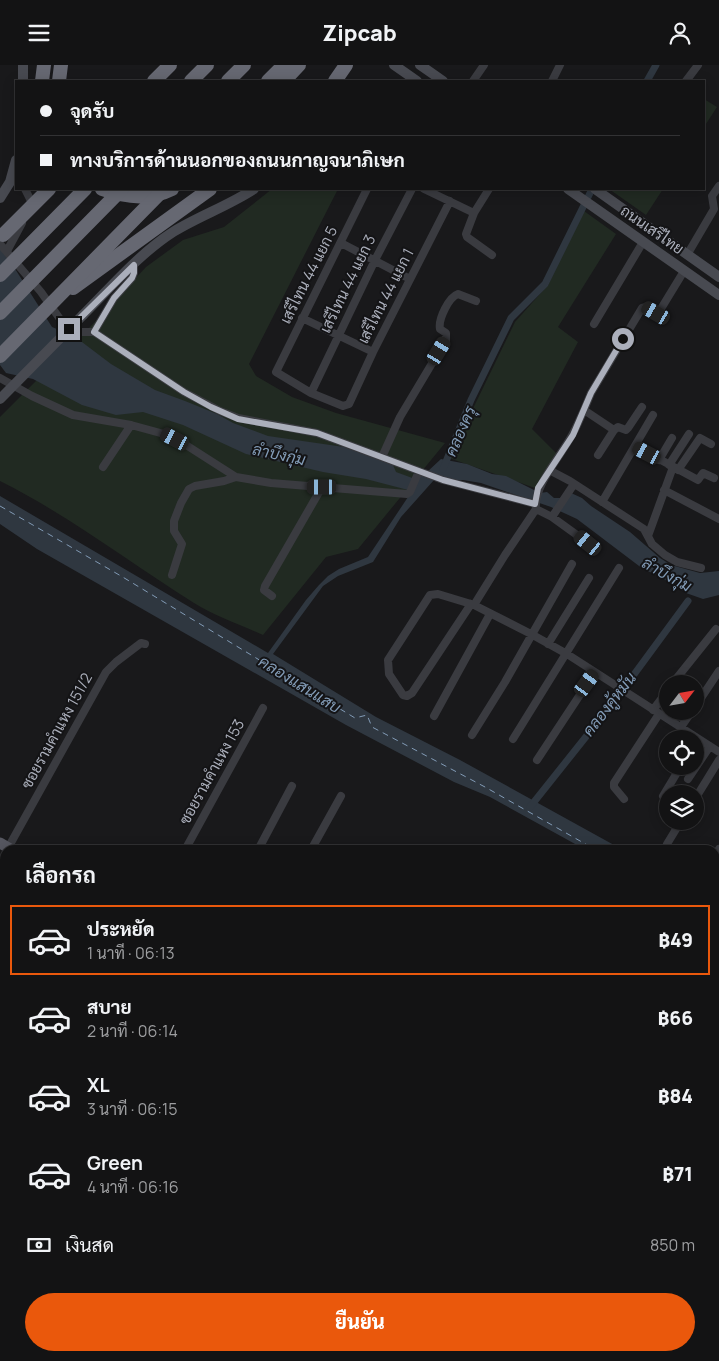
<!DOCTYPE html>
<html lang="th">
<head>
<meta charset="utf-8">
<style>
  body { margin:0; font-family:Manrope,Sarabun,sans-serif; background:#202022; color:#f1f3f6; height:100vh; display:flex; flex-direction:column; font-size:19px; white-space:nowrap }
  * { box-sizing:border-box; margin:0 }
  p { font-size:16px; color:#9d9ea0 }
  .icon { flex:none; width:28px; height:28px; fill:none; stroke:currentColor; stroke-width:2; stroke-linecap:round; stroke-linejoin:round }
  .map { position:relative; flex:1; overflow:hidden }
  .drawer { position:absolute; left:0px; top:780px; width:720px; height:516px; display:flex; flex-direction:column; background:#131314; border-radius:15px 15px 0 0; box-shadow:0 2px 12px #0003,0 0 0 1px #323234 }
  .drawer>* { flex:none }
  .guide { position:absolute; left:15px; top:15px; width:690px; height:110px; border-radius:0px; box-shadow:0 2px 12px #0003,0 0 0 1px #323234; display:grid; align-content:center; height:110px; padding:0 25px; background:#131314 }
  .needle { width:32px; rotate:59deg }
  .buttons { position:absolute; left:659px; top:610px; display:grid; gap:10px }
  .buttons a { display:grid; place-items:center; width:45px; height:45px; border-radius:50%; background:#131314; box-shadow:0 2px 12px #0003,0 0 0 1px #323234; font-size:25px }
  .end { position:absolute; width:22px; height:22px; margin:-11px; border:6px solid #abafbb; background:#111; box-shadow:0 0 0 2px #111 }
  .from { border-radius:50% }
  .car { position:absolute; width:15px; height:30px; margin:-15px -8px; border-radius:6px; box-shadow:0 0 4px 1px #0007; background:linear-gradient(#222 24%,#8ab4d8 0 40%,#222 0 76%,#8ab4d8 0 86%,#222 0) }
  .guide b { display:flex; align-items:center; gap:18px; height:48px; font-size:19px }
  .guide b+b { border-top:1px solid #323234 }
  .guide i { width:12px; height:12px; background:#f1f3f6 }
  ul { padding:0; list-style:none }
  li { display:flex; align-items:center; gap:15px; height:70px; margin:0 10px 8px; padding:0 15px; border:2px solid transparent; border-radius:0px }
  li div { flex:1 }
  li b { display:block; font-size:19px }
  li em { font-style:normal; font-weight:800 }
  li.on { border-color:#ea580c }
  li>.icon { width:45px; height:45px; stroke-width:1.5 }
  h2 { padding:0 25px; font-size:22px; line-height:60px }
  .pay { display:flex; align-items:center; gap:12px; height:55px; padding:0 25px; font-size:19px }
  .pay p { margin-inline-start:auto }
  .primary-button { display:flex; gap:10px; margin-top:auto; padding:10px 25px }
  .primary-button a { flex:1; height:58px; border-radius:30px; background:#ea580c; color:#fff; font-size:20px; font-weight:800; line-height:58px; text-align:center }
  header { display:flex; justify-content:space-between; align-items:center; height:65px; padding:0 25px; background:#131314; font-size:22px; font-weight:800 }
  .map>svg:first-child { display:block }
</style>
</head>
<body>
<header><svg class="icon" aria-label="menu" viewBox="0 0 24 24"><path d="M4 6h16M4 12h16M4 18h16"/></svg>Zipcab<svg class="icon" aria-label="person" viewBox="0 0 24 24"><circle cx="12" cy="8" r="4"/><path d="M4 21q1-7 8-7t8 7"/></svg></header>
<div class="map">
<svg width="719" height="1296" viewBox="0 0 719 1296">
  <rect width="100%" height="100%" fill="#19191b"/>
  <!-- built -->
  <path fill="#252528" d="M0,832L5,835V905L0,914Z
    M5,1251V1291H69L66,1296H0V1260Z"/>
  <!-- green -->
  <path fill="#212a22" d="M704,34L717,42L704,62Z
    M272,124H338L249,299L256,311L292,332L336,348L445,378L358,484L326,492L263,570C241,560 215,551 194,538C129,497 68,450 0,416V352L90,262L146,202L183,175L224,162Z
    M609,124H663L646,150Z
    M584,146L616,169L558,262L578,277L532,364L557,389L535,423L449,393L515,257L548,220Z"/>
  <!-- water -->
  <path fill="#2f3740" d="M0,182L5,188L52,262L74,271L111,299L155,325L185,336L217,349L233,358L268,371L344,382L393,400L396,407L415,414L427,407L441,394L467,399L492,409L506,411L540,428L547,427L554,433H565L571,428L582,433L591,441L630,467L660,493L671,500L700,508L719,506V530L703,534L686,528L659,511L643,504L577,454L551,442L481,418L463,415H434L401,452L373,497L338,511L323,521L273,589L376,652L460,695L623,785H586L490,732L454,717L346,660L37,484L0,459V431L268,588L306,535L319,520L328,511L339,504L368,492L412,426L366,414L323,407L246,389L183,360L143,347L116,350L82,340L33,314L6,308L0,300Z"/>
  <g fill="none" stroke-linecap="round" stroke-linejoin="round">
    <!-- canal -->
    <path stroke="#2f3740" stroke-width="7" d="M647,16L656,0
      M443,404L471,335L511,253L545,219L592,124
      M530,742L616,634L688,536"/>
    <!-- ferry -->
    <path stroke="#829bb6" stroke-width="1" stroke-dasharray="6 5" stroke-linecap="butt" d="M0,441L121,511L355,653L367,650L372,662L485,722L596,785
      M715,852L719,854"/>
    <!-- street -->
    <path stroke="#3a3b40" stroke-width="8" d="M473,16L484,0
      M552,16L560,0
      M686,16L698,0
      M25,124L33,140L32,142
      M367,124L276,307L311,328L343,341L349,339L373,287L450,136
      M424,124L474,148
      M489,124L474,148L466,169L467,172L492,190
      M341,178L410,214
      M0,179L41,227L60,254L78,267H94L184,327L220,346L238,353L317,368L443,415L535,439
      M7,186L22,158
      M687,190L714,144L712,131L719,121
      M302,253L373,287
      M594,259L643,177
      M94,267L114,233L132,213L134,208V200
      M0,313L32,331L73,350L131,360L103,402
      M311,328L375,195L412,124
      M584,345L591,328L642,243L646,242L656,248L659,247L684,206
      M131,360L164,369L186,380L236,412L271,418L407,429L410,427L419,406
      M614,365L618,362L626,365L628,363L642,342
      M635,381L698,415L703,408L714,413
      M382,392L400,352L446,275V268L440,264C438,254 449,232 458,229L476,236
      M659,395L672,373
      M669,400L689,369
      M678,405L700,373L711,379
      M551,406L570,416L644,464L652,479L665,490L677,497L701,503
      M664,425L719,454
      M602,437L653,350
      M536,444L552,452L588,478
      M552,452L574,419
      M648,471L673,402
      M172,510L182,479L174,466V456L181,438L189,424L195,421L224,416L236,412
      M272,531L264,525L265,521L322,422
      M471,539L412,628L407,631L403,630L389,609L388,595L430,530L438,529L471,539L474,540L531,569L567,589L719,687
      M474,540L505,490L536,444C533,421 561,391 572,370C577,362 580,353 584,345L614,365L598,390
      M548,579L589,513
      M672,619L716,564
      M695,642L719,606
      M653,645L668,625
      M434,651L490,549
      M681,662L692,646
      M472,670L505,617L572,499
      M513,674L619,503
      M537,695L595,607
      M688,714L710,681
      M663,731L681,701
      M624,734L614,722V718L659,649
      M695,734L719,695
      M667,779L681,756
      M8,783L106,607L116,597L141,578L145,579
      M185,785L263,643
      M258,785L292,721
      M311,785L341,731
      M715,791L719,784
      M0,824L5,827
      M0,967L5,958
      M0,1252L5,1243
      M199,1293L206,1296
      M662,1293L667,1296
      M100,1296L103,1291
      M140,1296L143,1291
      M264,1296L266,1291
      M307,1296L310,1291
      M338,1296L340,1291
      M516,1296L519,1291"/>
    <!-- secondary -->
    <path stroke="#484a51" stroke-width="10" d="M394,0L417,16
      M420,0L443,16
      M23,16V0
      M568,124L719,230
      M595,124L719,212
      M0,133L10,117L16,95
      M83,250C111,222 139,189 173,167C199,151 228,141 254,124"/>
    <!-- primary -->
    <path stroke="#565760" stroke-width="11" d="M0,778L12,785
      M0,798L5,801
      M715,1184L719,1186
      M715,1206L719,1208"/>
    <!-- highway -->
    <path stroke="#666872" stroke-width="14" d="M42,16L44,0
      M59,16L61,0
      M154,16L170,0
      M191,16L207,0
      M228,16L244,0
      M268,16L284,0
      M284,16L299,0
      M335,16L346,0
      M102,124C124,132 150,135 172,124
      M73,223L210,124"/>
    <!-- secondary-bridge -->
    <path stroke="#484a51" stroke-width="10" d="M0,334L83,250"/>
    <!-- highway-bridge -->
    <path stroke="#666872" stroke-width="14" d="M3,170L49,124
      M0,210L85,124
      M0,248L122,124
      M0,291L164,124"/>
  </g>
  <g fill="none" stroke-linecap="round" stroke-linejoin="round">
    <!-- route -->
    <path stroke="#abafbb" stroke-width="6" d="M69,264L134,200V208L132,213L114,233L94,267L184,327L211,342L238,354L317,368L443,415L535,439L538,423L573,370L591,328L623,274"/>
  </g>
  <g text-anchor="middle" stroke-width="4" stroke-linejoin="round" paint-order="stroke">
    <!-- street labels -->
    <g font-size="15" fill="#abafbb" stroke="#141416">
      <text transform="translate(652 165) rotate(35)" y="5">ถนนเสรีไทย</text>
      <text transform="translate(309 210) rotate(-63)" y="5">เสรีไทน 44 แยก 5</text>
      <text transform="translate(348 219) rotate(-64)" y="5">เสรีไทน 44 แยก 3</text>
      <text transform="translate(386 231) rotate(-63)" y="5">เสรีไทน 44 แยก 1</text>
      <text transform="translate(57 666) rotate(-61)" y="5">ซอยรามคำแหง 151/2</text>
      <text transform="translate(212 707) rotate(-61)" y="5">ซอยรามคำแหง 153</text>
    </g>
    <!-- water labels -->
    <g font-size="16" font-style="italic" fill="#829bb6" stroke="#141416">
      <text transform="translate(460 366) rotate(-66)" y="6">คลองครุ</text>
      <text transform="translate(279 389) rotate(12)" y="6">ลำบึงกุ่ม</text>
      <text transform="translate(667 509) rotate(29)" y="6">ลำบึงกุ่ม</text>
      <text transform="translate(300 619) rotate(32)" y="6">คลองแสนแสบ</text>
      <text transform="translate(609 639) rotate(-52)" y="6">คลองคู้หมัน</text>
    </g>
  </g>
</svg>
<div class="buttons">
<a><svg class="needle" viewBox="-14 -14 28 28"><path d="M0-13l5 13h-10z" fill="#e53935"/><path d="M0 13l5-13h-10z" fill="#9d9ea0"/></svg></a>
<a><svg class="icon" aria-label="locate" viewBox="0 0 24 24"><circle cx="12" cy="12" r="6"/><path d="M12 2v4M12 18v4M2 12h4M18 12h4"/></svg></a>
<a><svg class="icon" aria-label="layers" viewBox="0 0 24 24"><path d="M12 4l9 5-9 5-9-5zM3 14l9 5 9-5"/></svg></a>
</div>
<i class="end from" style="left:623px;top:274px"></i>
<i class="end" style="left:69px;top:264px"></i>
<i class="car" style="left:656px;top:248px;rotate:300deg"></i>
<i class="car" style="left:439px;top:286px;rotate:31deg"></i>
<i class="car" style="left:175px;top:374px;rotate:297deg"></i>
<i class="car" style="left:647px;top:388px;rotate:298deg"></i>
<i class="car" style="left:322px;top:422px;rotate:270deg"></i>
<i class="car" style="left:588px;top:478px;rotate:309deg"></i>
<i class="car" style="left:587px;top:618px;rotate:36deg"></i>
<div class="guide">
<b><i class="from"></i>จุดรับ</b>
<b><i></i>ทางบริการด้านนอกของถนนกาญจนาภิเษก</b>
</div>
<section class="drawer">
<h2>เลือกรถ</h2>
<ul>
<li class="on"><svg class="icon" aria-label="car" viewBox="0 0 24 24"><path d="M5 17H2v-5l4-1 3-4h7l3 4 3 1v5h-3M9 17h6M6 11h13"/><circle cx="7" cy="17" r="2"/><circle cx="17" cy="17" r="2"/></svg><div><b>ประหยัด</b><p>1 นาที · 06:13</p></div><em>฿49</em></li>
<li><svg class="icon" aria-label="car" viewBox="0 0 24 24"><path d="M5 17H2v-5l4-1 3-4h7l3 4 3 1v5h-3M9 17h6M6 11h13"/><circle cx="7" cy="17" r="2"/><circle cx="17" cy="17" r="2"/></svg><div><b>สบาย</b><p>2 นาที · 06:14</p></div><em>฿66</em></li>
<li><svg class="icon" aria-label="car" viewBox="0 0 24 24"><path d="M5 17H2v-5l4-1 3-4h7l3 4 3 1v5h-3M9 17h6M6 11h13"/><circle cx="7" cy="17" r="2"/><circle cx="17" cy="17" r="2"/></svg><div><b>XL</b><p>3 นาที · 06:15</p></div><em>฿84</em></li>
<li><svg class="icon" aria-label="car" viewBox="0 0 24 24"><path d="M5 17H2v-5l4-1 3-4h7l3 4 3 1v5h-3M9 17h6M6 11h13"/><circle cx="7" cy="17" r="2"/><circle cx="17" cy="17" r="2"/></svg><div><b>Green</b><p>4 นาที · 06:16</p></div><em>฿71</em></li>
</ul>
<div class="pay"><svg class="icon" aria-label="cash" viewBox="0 0 24 24"><path d="M3 7h18v10H3z"/><circle cx="12" cy="12" r="2"/></svg>เงินสด<p>850 m</p></div>
<div class="primary-button"><a>ยืนยัน</a></div>
</section>
</div>
</body>
</html>
